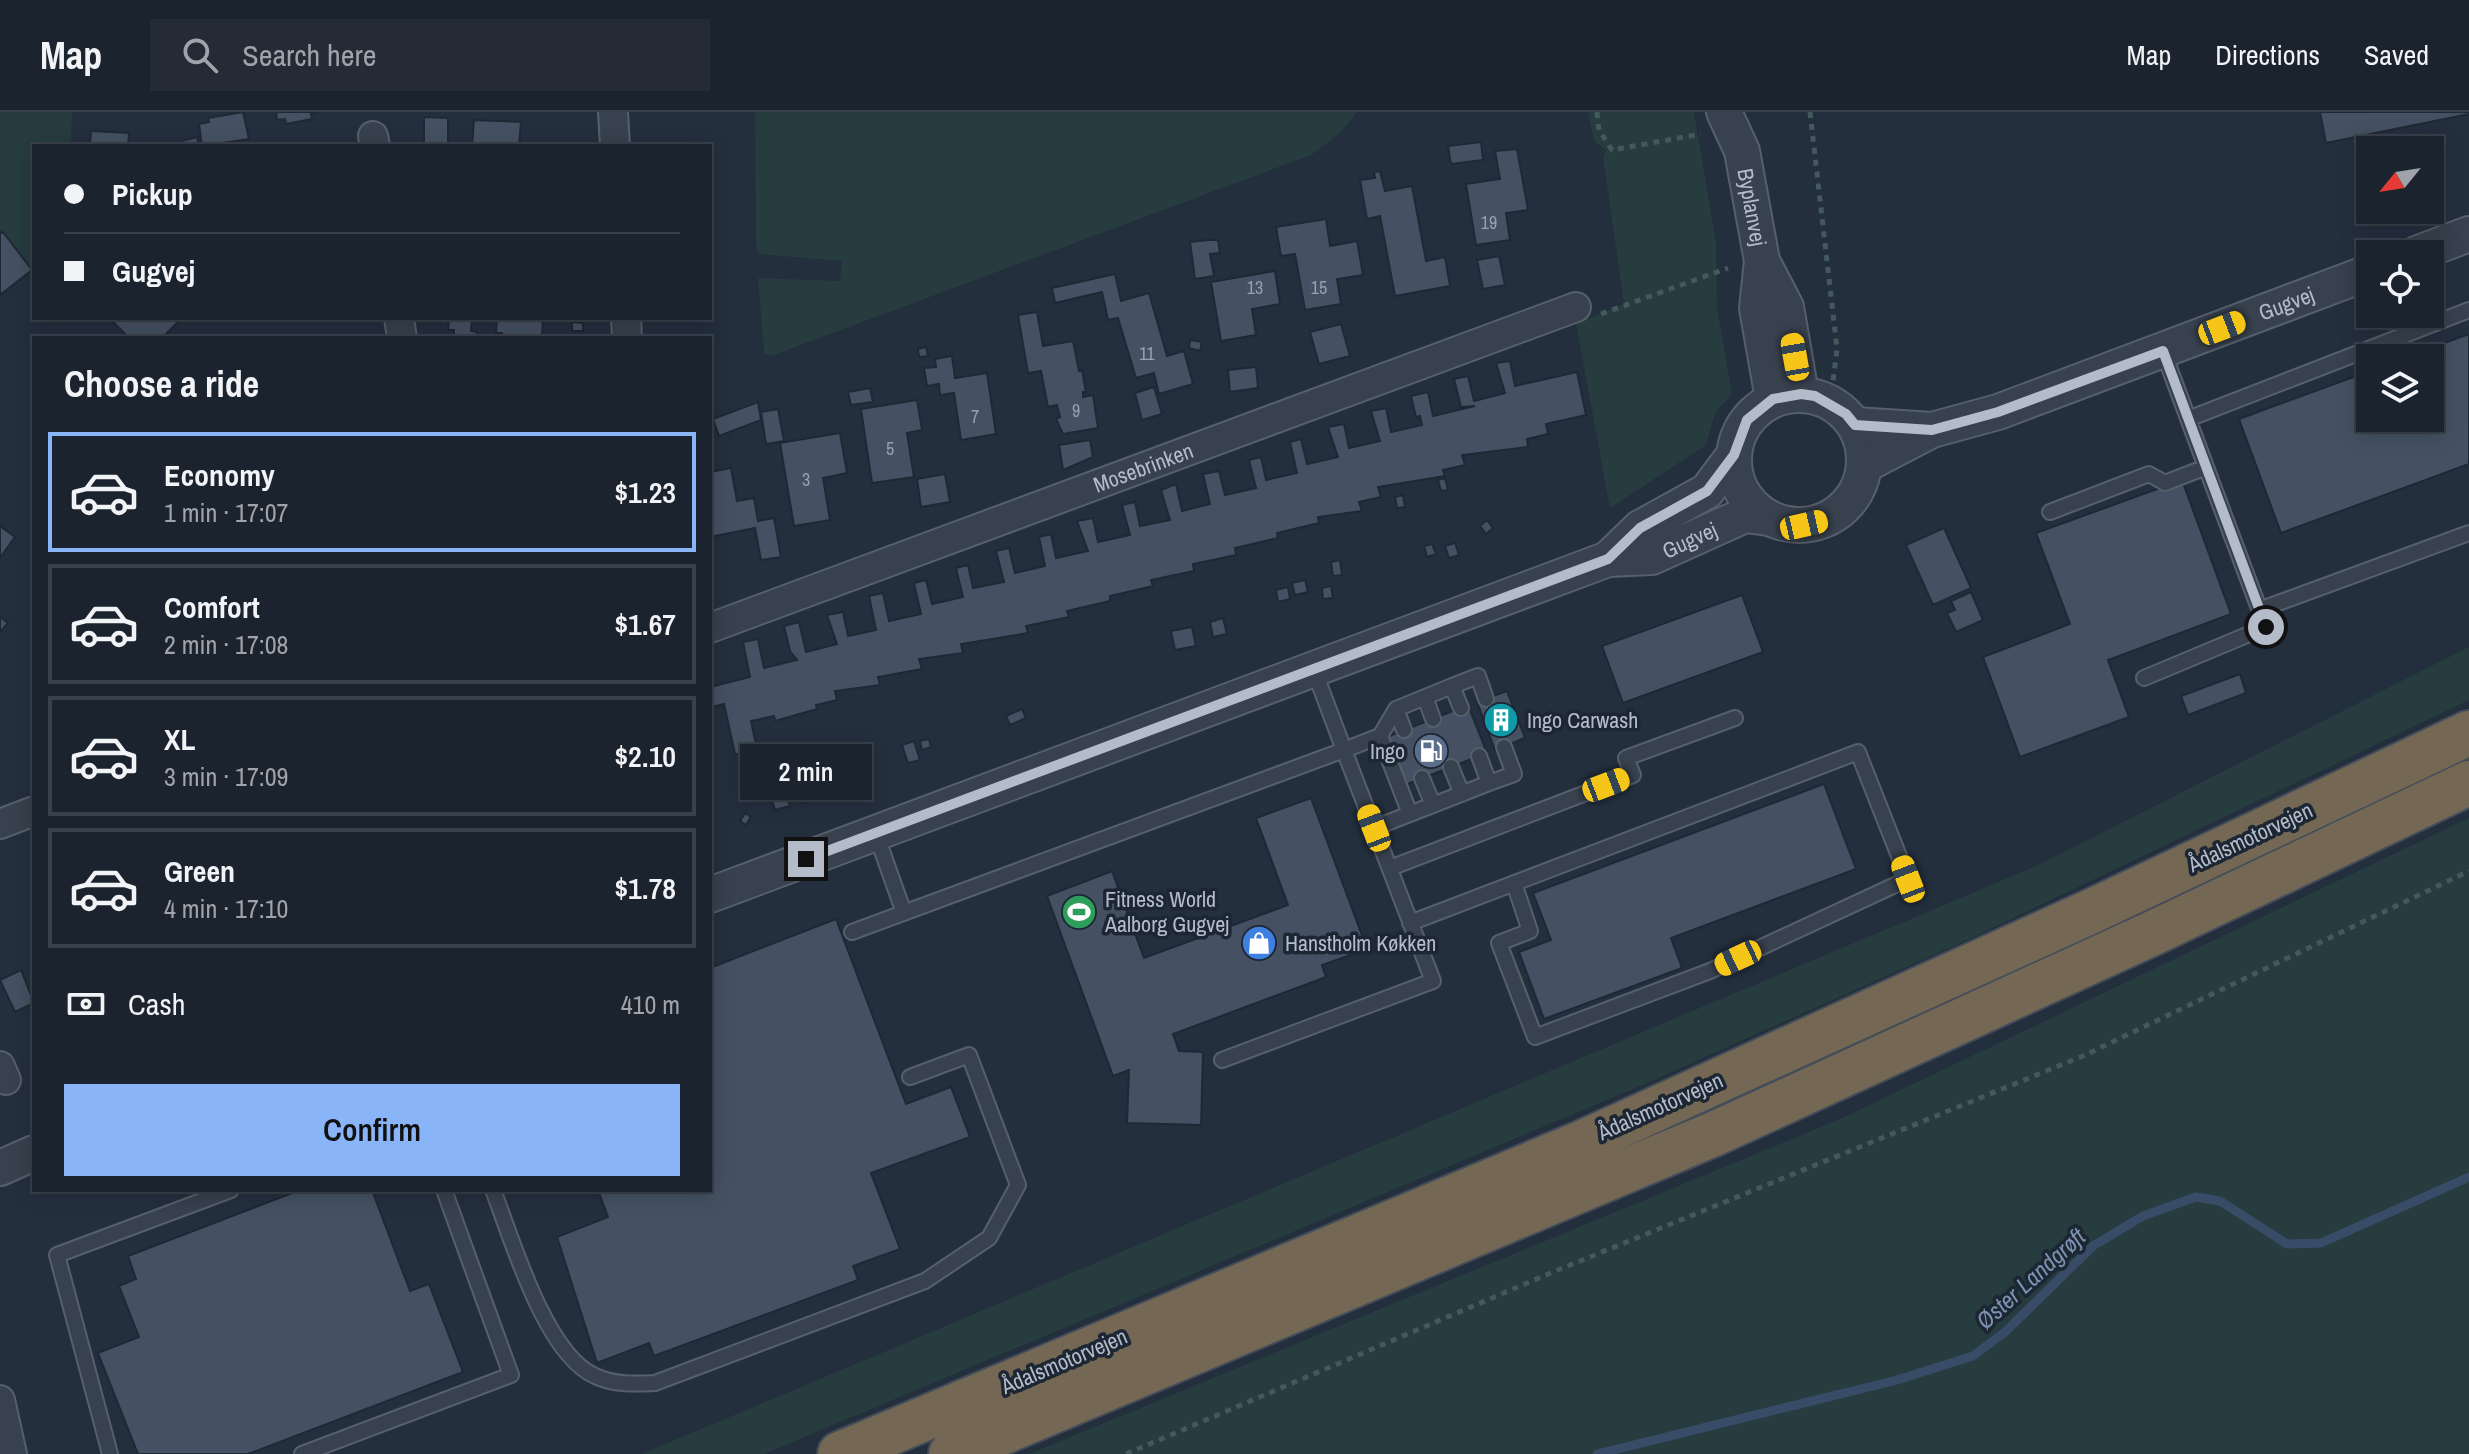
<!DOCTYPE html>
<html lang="en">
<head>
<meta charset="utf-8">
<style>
  body { margin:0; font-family:"Archivo Narrow",sans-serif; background:#242b36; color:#f1f3f6; height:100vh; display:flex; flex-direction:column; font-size:30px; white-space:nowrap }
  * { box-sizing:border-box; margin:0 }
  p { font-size:26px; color:#a0a4aa }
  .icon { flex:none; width:44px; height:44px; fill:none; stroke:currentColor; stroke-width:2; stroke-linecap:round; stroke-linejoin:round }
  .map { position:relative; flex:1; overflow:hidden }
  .panel { position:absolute; left:32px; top:224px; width:680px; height:856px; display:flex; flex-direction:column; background:#1b232e; border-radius:0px; box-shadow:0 4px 20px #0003,0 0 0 2px #39404a }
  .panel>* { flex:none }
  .guide { position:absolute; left:32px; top:32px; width:680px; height:176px; border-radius:0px; box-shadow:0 4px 20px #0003,0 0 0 2px #39404a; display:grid; align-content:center; height:176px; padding:0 32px; background:#1b232e }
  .needle { width:52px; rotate:240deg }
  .controls { position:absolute; left:2356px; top:24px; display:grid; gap:16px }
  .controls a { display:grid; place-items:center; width:88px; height:88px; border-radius:0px; background:#1b232e; box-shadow:0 4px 20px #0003,0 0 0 2px #39404a; font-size:40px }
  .end { position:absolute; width:36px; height:36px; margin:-18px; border:10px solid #b4bcc9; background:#111; box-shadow:0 0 0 4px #111 }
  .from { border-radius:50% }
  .bubble { position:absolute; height:56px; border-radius:0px; background:#1b232e; box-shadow:0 4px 20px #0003,0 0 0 2px #39404a; font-size:26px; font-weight:600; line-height:56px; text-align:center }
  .car { position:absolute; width:24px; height:48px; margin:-24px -12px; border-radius:10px; box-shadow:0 0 6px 2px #0007; background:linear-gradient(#f5c518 24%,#345 0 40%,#f5c518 0 76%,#345 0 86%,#f5c518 0) }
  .guide b { display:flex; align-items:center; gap:28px; height:76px; font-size:30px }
  .guide b+b { border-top:2px solid #39404a }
  .guide i { width:20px; height:20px; background:#f1f3f6 }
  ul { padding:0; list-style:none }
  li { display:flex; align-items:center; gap:24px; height:120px; margin:0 16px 12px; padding:0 16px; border:4px solid #39404a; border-radius:0px }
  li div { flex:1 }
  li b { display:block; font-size:30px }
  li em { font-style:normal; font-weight:600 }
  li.current { border-color:#8ab4f8 }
  li>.icon { width:72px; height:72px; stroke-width:1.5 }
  h2 { padding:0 32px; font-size:36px; line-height:96px }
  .pay { display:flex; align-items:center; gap:20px; height:88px; padding:0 32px; font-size:30px }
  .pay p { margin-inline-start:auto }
  .button { display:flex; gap:16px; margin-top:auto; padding:16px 32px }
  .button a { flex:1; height:92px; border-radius:0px; background:#8ab4f8; color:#111; font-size:32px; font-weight:600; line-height:92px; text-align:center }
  header { display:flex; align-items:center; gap:48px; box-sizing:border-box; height:112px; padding:0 40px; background:#1b232e; border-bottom:2px solid #39404a }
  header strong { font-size:38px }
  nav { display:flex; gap:44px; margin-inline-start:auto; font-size:28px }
  .search { width:560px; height:72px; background:#242b36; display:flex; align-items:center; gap:20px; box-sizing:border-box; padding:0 28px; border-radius:0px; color:#a0a4aa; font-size:30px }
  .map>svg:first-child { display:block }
</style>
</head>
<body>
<header>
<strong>Map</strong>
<div class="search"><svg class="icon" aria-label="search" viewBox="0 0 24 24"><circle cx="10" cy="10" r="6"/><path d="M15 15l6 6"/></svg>Search here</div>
<nav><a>Map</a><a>Directions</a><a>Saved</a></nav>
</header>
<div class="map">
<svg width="2469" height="1342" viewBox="0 0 2469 1342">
  <rect width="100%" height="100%" fill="#242f3e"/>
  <!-- green -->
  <path fill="#263c3f" d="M0,0H72L71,34H34V160L0,116Z
    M755,0H1357L1340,21L1311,43L771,244L764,241L758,166L840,169L842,149L759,142L756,132Z
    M1588,0H1694L1716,131L1717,196L1732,282L1715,301L1706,333L1610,396L1576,212L1624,192L1603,44L1606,39L1594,29Z
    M2469,535V588L1965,829L1638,975L764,1342H642L2034,755Z
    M2469,706V1342H1029L1838,1008Z"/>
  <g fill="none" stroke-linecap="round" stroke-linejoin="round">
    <!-- stream -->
    <path stroke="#394c67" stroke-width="9" d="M1597,1342L1897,1268L1973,1244L2005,1220L2093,1134L2143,1104L2196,1085L2220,1089L2287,1132L2321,1131L2469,1065"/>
  </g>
  <!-- building -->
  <path fill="#455162" stroke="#1f2835" stroke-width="2" d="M243,0L249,27L202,34L199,12L209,10L208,6Z
    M276,0H320L311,2L312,7L286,12L285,7L277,8Z
    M2320,0H2469V2L2326,31Z
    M424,5L448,6V34H424Z
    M474,8L521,10L519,34H472Z
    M91,19L129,21L128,34H90Z
    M197,25L199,34H183L182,29Z
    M1481,30L1483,48L1451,52L1448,34Z
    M1517,37L1528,98L1506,101L1510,128L1476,133L1466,72L1500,67L1495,39Z
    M1380,59L1385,79L1412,74L1426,149L1445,145L1450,174L1395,184L1380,104L1367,107L1360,68L1375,66L1374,60Z
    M1326,107L1330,134L1357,129L1363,163L1337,167L1341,192L1305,198L1295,142L1281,144L1276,115Z
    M3,120L32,158L0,183V122Z
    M1208,128H1218L1220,141L1210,142L1214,164L1195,167L1190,130Z
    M1499,144L1505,173L1483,177L1477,148Z
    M1275,159L1280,192L1252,197L1256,223L1221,229L1211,170Z
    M1115,162L1121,189L1149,181L1167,244L1184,239L1193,272L1159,282L1154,261L1136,266L1118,206L1108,208L1102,180L1055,191L1052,176Z
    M1037,200L1043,234L1073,229L1079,259L1082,258L1086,280H1083V285L1093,283L1098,316L1063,322L1056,307L1060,305L1057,293L1048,295L1041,259L1028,261L1018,203Z
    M109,206H178L180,208L162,226H129Z
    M449,206H472L471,219L477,220V226H454V218H448Z
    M497,206H543L542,223L548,226H502V221H496Z
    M572,210L583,211V219H572Z
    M1341,212L1350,244L1319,252L1310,220Z
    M2469,222V352L2281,421L2239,307L2370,259V306H2430V246H2404Z
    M1190,228L1202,230L1200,239L1189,236Z
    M926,235L928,244L919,245L918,237Z
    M952,244L955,266L987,261L996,322L961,328L954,281L940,283L939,272L927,274L924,256L936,255L935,247Z
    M1510,249L1515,274L1577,260L1586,303L1546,312L1548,322L1527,327L1528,335L1462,343L1465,353L1443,358L1445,364L1378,375L1381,385L1359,390L1362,399L1318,405L1319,411L1277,421L1278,426L1235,436L1236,443L1193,452L1194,459L1151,468L1153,474L1110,484V489L1067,499L1069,505L1026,514L1028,521L961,532L963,541L919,547L922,557L878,565L880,573L835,579L837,588L816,593L817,597L775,609L774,604L751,609L757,637L752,638L753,642H735L724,592L712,595L710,575L750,565L743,530L758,527L764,556L797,548L790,539L784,514L799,510L806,540L837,532L827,503L843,500L848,524L876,518L869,484L883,481L889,509L921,502L914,471L926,468L932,492L963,485L956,456L968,453L973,476L1004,470L996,439L1009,436L1015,461L1045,454L1039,425L1051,422L1056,446L1088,439L1077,409L1093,406L1098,430L1130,423L1122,393L1135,390L1140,414L1170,408L1161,378L1176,372L1182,399L1210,392L1203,362L1219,359L1225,383L1256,376L1249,348L1261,345L1266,368L1297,361L1290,330L1301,327L1307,352L1338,345L1328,315L1344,312L1349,336L1380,329L1371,299L1386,296L1391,320L1422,313L1420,304L1416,305L1411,284L1428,280L1433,304L1475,294L1461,295L1454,267L1468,264L1474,289L1505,281L1496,251Z
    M1256,255L1258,276L1230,280L1228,258Z
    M1154,275L1162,302L1142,308L1135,281Z
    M870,276L873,290L851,293L848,280Z
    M917,288L922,318L907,321L914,365L872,371L861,297Z
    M758,290L761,308L719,324L713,307Z
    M778,297L784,329L766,332L761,300Z
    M840,321L847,361L823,366L830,408L794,414L780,331Z
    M1090,328L1093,345L1063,358L1059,333Z
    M731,356L737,389L754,386L758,409L774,406L781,445L761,448L755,416L710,425V360Z
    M945,362L950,390L921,395L917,367Z
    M1445,366L1448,378L1441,379L1438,368Z
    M2182,368L2231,502L2108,548L2129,605L2020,645L1983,545L2070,512L2036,421Z
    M1403,383L1405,395L1397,396L1395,385Z
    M1487,408L1493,416L1486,422L1480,414Z
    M0,414L15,425L0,446Z
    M1944,416L1971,476L1933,493L1906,433Z
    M1455,431L1459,443L1449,446L1445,434Z
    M1432,432L1436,442L1427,445L1424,434Z
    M1340,448L1342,463L1333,464L1331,450Z
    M1305,468L1308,480L1295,483L1292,471Z
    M1331,474L1333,486L1323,487L1322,476Z
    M1288,475L1290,487L1278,490L1276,478Z
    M1971,480L1983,508L1956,520L1947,501L1955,498L1951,489Z
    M1742,483L1763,540L1623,591L1602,534Z
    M0,505L8,511L1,519L0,518Z
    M1223,506L1227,522L1213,525L1210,510Z
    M1192,515L1196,534L1175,538L1171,519Z
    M2240,562L2246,581L2188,603L2181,584Z
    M1507,579L1525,626L1495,638L1477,590Z
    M1468,593L1487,641L1397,676L1379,628Z
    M1022,597L1026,606L1010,613L1006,604Z
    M929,627L931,635L922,638L920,629Z
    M914,629L920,648L908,651L902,633Z
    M870,637L873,649L862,652L859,641Z
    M1824,672L1856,757L1671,826L1682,856L1544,907L1519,840L1551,828L1533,781Z
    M803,677L810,683L804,690L797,684Z
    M786,681L790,694L775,698L771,685Z
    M1311,686L1367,837L1322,853L1326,865L1173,922L1179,939L1203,940L1201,1013L1127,1011L1129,958L1113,964L1047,784L1112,759L1144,846L1288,793L1256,706Z
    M745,701L751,705L746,713L740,709Z
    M836,807L906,992L951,975L970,1025L871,1061L900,1137L853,1154L858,1168L654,1244L649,1231L597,1251L557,1125L608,1105L598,1078H710V856Z
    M21,858L34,891L15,900L0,868Z
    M300,1078H372L410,1179L429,1172L463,1260L248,1342H138L98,1241L139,1225L119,1174L136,1167L128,1144Z"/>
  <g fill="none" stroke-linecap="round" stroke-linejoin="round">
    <!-- service casing -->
    <g stroke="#565f6c" stroke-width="18">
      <path id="service" d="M2188,307L2469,198
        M2050,400L2149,362L2165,371L2206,355L2163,239
        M2259,498L2469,421
        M2144,566L2266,515L2206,355
        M1452,574L1478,564L1486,587
        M1425,585L1433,607
        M1461,596L1452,574L1396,597L1380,624L1344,638L1374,716L1489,671L1479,644
        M1396,597L1404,618
        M1380,624L1410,702
        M1451,655L1462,682
        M1422,666L1433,693
        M1489,671L1514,662L1504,635
        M876,722L904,801
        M1390,756L1633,663L1626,646L1735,606
        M1410,811L1858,640L1908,767L1710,859L1535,925L1499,831L1530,819L1514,771
        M852,820L1344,638L1314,558
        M1222,948L1433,869L1374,716
        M493,1078C512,1127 545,1242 595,1264C614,1273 635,1272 655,1271L925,1169L989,1126L1018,1073L969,943L910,965
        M110,1342L57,1143L231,1078
        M302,1342L511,1263L444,1078"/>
    </g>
    <!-- minor casing -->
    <g stroke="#565f6c" stroke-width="32">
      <g id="minor">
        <path d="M613,0L615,34"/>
        <path d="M373,24L375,34"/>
        <path d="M399,206L402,226"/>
        <path d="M626,206L627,226"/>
        <path id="s1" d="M710,516L1576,195"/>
        <path d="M0,712L34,699"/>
        <path d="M0,954L6,968"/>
        <path d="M0,1288L12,1342"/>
      </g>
    </g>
    <!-- tertiary casing -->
    <g stroke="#565f6c" stroke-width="38">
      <g id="tertiary">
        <path id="s2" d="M1724,0L1742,39L1762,149L1786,195L1801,282"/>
        <path d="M2416,142L2469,122"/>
        <path d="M1762,149L1757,196L1773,287"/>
        <circle cx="1799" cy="348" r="65"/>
        <path d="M1855,313L1932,318"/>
        <path id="s3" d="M1865,353L1932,318L1998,300L2370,160"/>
        <path d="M1608,447L1640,416L1707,379L1734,343"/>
        <path id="s4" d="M710,783L1608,447L1652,445L1745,403L1769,406"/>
        <path d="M0,1056L34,1041"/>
      </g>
    </g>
    <!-- motorway casing -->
    <g stroke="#434c59" stroke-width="48">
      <path id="motorway" d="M840,1342L1579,1032L2092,799L2469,621
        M951,1342L1716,1021L2153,821L2469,671"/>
    </g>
    <!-- path -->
    <path stroke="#44595c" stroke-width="5" stroke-dasharray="6 6" stroke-linecap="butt" d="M1597,0L1599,18L1612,38L1701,22
      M1810,0L1837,237L1832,277
      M1601,202L1728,156
      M1126,1342L1553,1160L2083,944L2469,759"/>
    <!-- service -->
    <use href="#service" stroke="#38414e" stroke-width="14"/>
    <!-- minor -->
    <use href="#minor" stroke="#38414e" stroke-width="28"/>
    <!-- tertiary -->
    <use href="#tertiary" stroke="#38414e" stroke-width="34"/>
    <!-- motorway -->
    <use href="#motorway" stroke="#746855" stroke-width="44"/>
  </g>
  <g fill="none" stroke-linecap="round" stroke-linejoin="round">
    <!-- route -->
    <path stroke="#b4bcc9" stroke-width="10" d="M806,747L1608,447L1640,416L1707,379L1734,343L1747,308L1773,287L1801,282L1815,284L1846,302L1855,313L1932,318L1998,300L2163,239L2266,515"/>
  </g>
  <!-- icons -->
  <defs>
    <g id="building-disc" transform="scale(1.8)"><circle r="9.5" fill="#0f9aa8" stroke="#1d2633"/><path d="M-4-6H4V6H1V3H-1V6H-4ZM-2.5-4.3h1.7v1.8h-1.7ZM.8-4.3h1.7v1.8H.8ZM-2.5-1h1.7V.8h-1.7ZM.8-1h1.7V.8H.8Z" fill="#fff"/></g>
    <g id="fuel-disc" transform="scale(1.8)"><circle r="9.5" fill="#5c6f8a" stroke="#1d2633"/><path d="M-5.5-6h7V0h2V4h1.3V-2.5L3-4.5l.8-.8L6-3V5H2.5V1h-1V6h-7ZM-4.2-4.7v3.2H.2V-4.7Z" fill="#fff"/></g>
    <g id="stadium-disc" transform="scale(1.8)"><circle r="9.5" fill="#2e9e5b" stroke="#1d2633"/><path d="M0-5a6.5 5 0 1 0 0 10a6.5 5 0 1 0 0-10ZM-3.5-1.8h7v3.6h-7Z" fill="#fff"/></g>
    <g id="shop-disc" transform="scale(1.8)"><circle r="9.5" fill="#3f7fe0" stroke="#1d2633"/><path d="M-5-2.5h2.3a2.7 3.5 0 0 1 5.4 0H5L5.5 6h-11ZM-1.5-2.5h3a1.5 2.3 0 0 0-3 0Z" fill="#fff"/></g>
  </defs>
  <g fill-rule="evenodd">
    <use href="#building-disc" x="1501" y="608"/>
    <use href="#fuel-disc" x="1431" y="639"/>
    <use href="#stadium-disc" x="1079" y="800"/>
    <use href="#shop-disc" x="1259" y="831"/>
  </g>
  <g text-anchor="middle" stroke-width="7" stroke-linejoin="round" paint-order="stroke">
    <!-- number labels -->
    <g font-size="18" fill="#98a1af">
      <text x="1489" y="117">19</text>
      <text x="1255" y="182">13</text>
      <text x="1319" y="182">15</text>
      <text x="1147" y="248">11</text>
      <text x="1076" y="305">9</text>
      <text x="975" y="311">7</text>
      <text x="890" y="343">5</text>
      <text x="806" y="374">3</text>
    </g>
    <!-- street labels -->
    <g font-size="22" fill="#b4bcc9" stroke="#1d2633">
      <text dy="8" stroke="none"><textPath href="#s2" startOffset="100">Byplanvej</textPath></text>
      <text dy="8" stroke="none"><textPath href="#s3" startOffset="452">Gugvej</textPath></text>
      <text dy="8" stroke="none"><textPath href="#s1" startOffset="462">Mosebrinken</textPath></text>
      <text dy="8" stroke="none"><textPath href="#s4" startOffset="1044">Gugvej</textPath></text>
      <text transform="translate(2250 725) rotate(-25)" y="8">Ådalsmotorvejen</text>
      <text transform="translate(1660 994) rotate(-24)" y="8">Ådalsmotorvejen</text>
      <text transform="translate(1064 1249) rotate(-23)" y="8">Ådalsmotorvejen</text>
    </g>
    <!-- poi labels -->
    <g font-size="22" fill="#b4bcc9" stroke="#1d2633" text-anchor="start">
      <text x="1527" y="616">Ingo Carwash</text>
      <text x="1405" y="647" text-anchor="end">Ingo</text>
      <text x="1105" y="795">Fitness World<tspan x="1105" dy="25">Aalborg Gugvej</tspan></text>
      <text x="1285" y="839">Hanstholm Køkken</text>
    </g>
    <!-- water labels -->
    <g font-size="24" font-style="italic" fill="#7c92b1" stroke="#1d2633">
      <text transform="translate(2031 1167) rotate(-42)" y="8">Øster Landgrøft</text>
    </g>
  </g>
</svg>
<div class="controls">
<a><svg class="needle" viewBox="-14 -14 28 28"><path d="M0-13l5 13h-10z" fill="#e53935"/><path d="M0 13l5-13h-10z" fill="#a0a4aa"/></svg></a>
<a><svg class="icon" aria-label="locate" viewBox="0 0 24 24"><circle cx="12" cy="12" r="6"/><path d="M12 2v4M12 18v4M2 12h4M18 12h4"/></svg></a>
<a><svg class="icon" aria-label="layers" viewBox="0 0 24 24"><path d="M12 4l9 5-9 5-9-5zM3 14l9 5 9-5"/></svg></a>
</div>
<i class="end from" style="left:2266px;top:515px"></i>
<i class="end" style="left:806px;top:747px"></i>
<div class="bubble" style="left:740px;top:632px;width:132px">2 min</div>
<i class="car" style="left:2222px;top:216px;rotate:69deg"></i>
<i class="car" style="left:1795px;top:245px;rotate:350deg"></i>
<i class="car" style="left:1804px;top:413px;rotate:77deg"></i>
<i class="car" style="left:1606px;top:673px;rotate:69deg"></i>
<i class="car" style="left:1374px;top:716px;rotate:339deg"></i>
<i class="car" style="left:1908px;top:767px;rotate:339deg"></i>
<i class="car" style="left:1738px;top:846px;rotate:245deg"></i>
<div class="guide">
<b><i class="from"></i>Pickup</b>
<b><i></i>Gugvej</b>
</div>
<section class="panel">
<h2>Choose a ride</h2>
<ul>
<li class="current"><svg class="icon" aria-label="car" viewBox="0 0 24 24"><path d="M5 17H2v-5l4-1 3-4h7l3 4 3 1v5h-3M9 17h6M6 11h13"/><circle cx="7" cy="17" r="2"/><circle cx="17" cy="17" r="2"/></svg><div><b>Economy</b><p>1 min · 17:07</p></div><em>$1.23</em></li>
<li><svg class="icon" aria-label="car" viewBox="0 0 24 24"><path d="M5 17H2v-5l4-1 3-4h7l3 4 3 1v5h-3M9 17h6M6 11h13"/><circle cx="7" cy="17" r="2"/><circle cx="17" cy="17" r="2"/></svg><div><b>Comfort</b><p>2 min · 17:08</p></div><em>$1.67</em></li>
<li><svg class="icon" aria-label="car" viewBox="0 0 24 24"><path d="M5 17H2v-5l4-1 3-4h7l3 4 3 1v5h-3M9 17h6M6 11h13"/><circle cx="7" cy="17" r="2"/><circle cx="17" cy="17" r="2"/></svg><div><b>XL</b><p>3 min · 17:09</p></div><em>$2.10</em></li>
<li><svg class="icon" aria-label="car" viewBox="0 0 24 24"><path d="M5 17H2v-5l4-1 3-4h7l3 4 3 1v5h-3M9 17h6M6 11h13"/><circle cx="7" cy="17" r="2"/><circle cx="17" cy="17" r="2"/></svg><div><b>Green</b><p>4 min · 17:10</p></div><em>$1.78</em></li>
</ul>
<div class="pay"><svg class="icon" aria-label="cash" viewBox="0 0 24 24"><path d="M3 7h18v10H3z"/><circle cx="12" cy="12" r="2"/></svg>Cash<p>410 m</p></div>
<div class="button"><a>Confirm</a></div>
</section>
</div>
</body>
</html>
